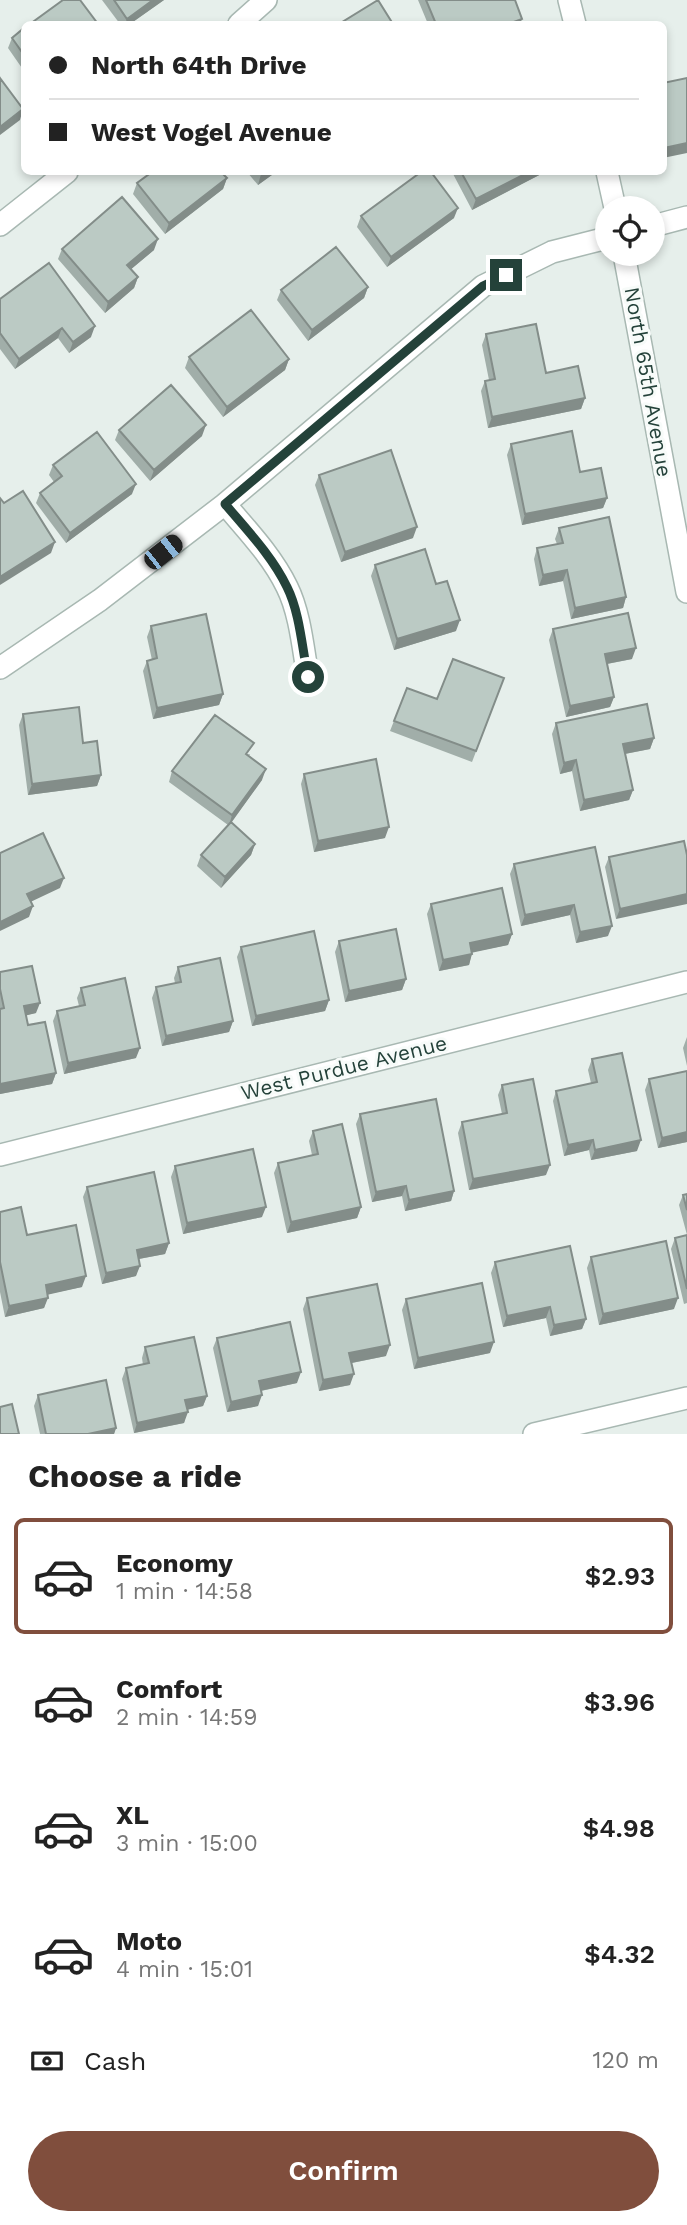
<!DOCTYPE html>
<html lang="en">
<head>
<meta charset="utf-8">
<style>
  body { margin:0; font-family:"Work Sans",sans-serif; background:#f2f2f2; color:#222; height:100vh; display:flex; flex-direction:column; font-size:26px; white-space:nowrap }
  * { box-sizing:border-box; margin:0 }
  p { font-size:23px; color:#767676 }
  .icon { flex:none; width:38px; height:38px; fill:none; stroke:currentColor; stroke-width:2; stroke-linecap:round; stroke-linejoin:round }
  .map { position:relative; height:1434px; overflow:hidden }
  .panel { display:flex; flex-direction:column; background:#fff; flex:1 }
  .panel>* { flex:none }
  .guide { position:absolute; left:21px; top:21px; width:646px; height:154px; border-radius:10px; box-shadow:0 4px 10px #0003; display:grid; align-content:center; height:154px; padding:0 28px; background:#fff }
  .buttons { position:absolute; left:595px; top:196px; display:grid; gap:14px }
  .buttons a { display:grid; place-items:center; width:70px; height:70px; border-radius:50%; background:#fff; box-shadow:0 4px 10px #0003; font-size:35px }
  .end { position:absolute; width:32px; height:32px; margin:-16px; border:9px solid #24423a; background:#fff; box-shadow:0 0 0 4px #fff }
  .from { border-radius:50% }
  .car { position:absolute; width:21px; height:42px; margin:-21px -10px; border-radius:9px; box-shadow:0 0 5px 2px #0007; background:linear-gradient(#222 24%,#8ab4d8 0 40%,#222 0 76%,#8ab4d8 0 86%,#222 0) }
  .guide b { display:flex; align-items:center; gap:24px; height:66px; font-size:26px }
  .guide b+b { border-top:2px solid #e0e0e0 }
  .guide i { width:18px; height:18px; background:#222 }
  ul { padding:0; list-style:none }
  li { display:flex; align-items:center; gap:21px; height:116px; margin:0 14px 10px; padding:0 14px; border:4px solid transparent; border-radius:10px }
  li div { flex:1 }
  li b { display:block; font-size:26px }
  li em { font-style:normal; font-weight:600 }
  li.on { border-color:#804e3d }
  li>.icon { width:63px; height:63px; stroke-width:1.5 }
  h2 { padding:0 28px; font-size:32px; line-height:84px }
  .pay { display:flex; align-items:center; gap:18px; height:77px; padding:0 28px; font-size:26px }
  .pay p { margin-inline-start:auto }
  .primary-button { display:flex; gap:14px; margin-top:auto; padding:14px 28px }
  .primary-button a { flex:1; height:80px; border-radius:42px; background:#804e3d; color:#fff; font-size:28px; font-weight:600; line-height:80px; text-align:center }
  .map>svg:first-child { display:block }
</style>
</head>
<body>
<div class="map">
<svg width="687" height="1434" viewBox="0 0 687 1434">
  <rect width="100%" height="100%" fill="#e6efeb"/>
  <g fill="none" stroke-linecap="round" stroke-linejoin="round">
    <!-- minor casing -->
    <g stroke="#a8b8b2" stroke-width="24">
      <path id="minor" d="M569,0L575,24
        M239,24L266,0
        M607,172L615,208
        M0,225L67,172
        M653,226L687,217
        M624,254L687,592
        M225,504C247,530 272,556 287,587C300,613 303,648 308,677
        M0,668L100,600L225,504L483,286L552,252L607,238
        M0,1155L687,982
        M534,1434L687,1398"/>
    </g>
    <!-- minor -->
    <use href="#minor" stroke="#fff" stroke-width="21"/>
  </g>
  <!-- wall -->
  <path fill="#a1aea9" d="M102,0H164L130,24H120Z
    M418,0H515L520,24H428Z
    M24,28V71L8,48L12,38Z
    M247,172H276L258,185Z
    M452,172H545L472,210Z
    M227,178L223,189L165,234L133,194L137,183Z
    M361,216L454,218L387,267L357,227Z
    M62,249L154,250L131,269L138,277L134,288L105,313L58,259Z
    M368,287L364,298L308,341L277,300L281,290Z
    M0,299L91,337L69,353L58,338L15,369L0,349Z
    M486,334L585,398L581,409L488,428L481,391L485,381L489,380L482,345Z
    M189,357L289,359L285,370L223,417L185,368Z
    M119,430L202,436L150,481L115,440Z
    M511,444L580,472L607,498L603,508L522,525L507,455Z
    M53,465L132,494L66,543L36,503L40,493L54,482L49,475Z
    M319,475L413,538L341,562L315,485Z
    M559,528L626,597L623,608L571,619L563,581L539,586L534,559L537,548L557,544L555,539Z
    M375,565L436,584L456,631L394,650L371,576Z
    M151,626L223,694L219,705L153,719L143,671L147,661L152,660L147,637Z
    M553,629L632,659L607,664L614,697L610,707L566,717L549,640Z
    M504,678L472,762L390,731L407,688L437,699Z
    M23,714L101,775L97,786L28,795L19,725Z
    M556,723L654,738L650,749L625,754L633,790L629,800L580,811L572,771L560,774L552,734Z
    M250,754L249,756L262,780L231,822L255,844L251,855L221,888L197,866L201,855L228,825L169,782L172,771Z
    M304,774L385,838L314,852L301,784Z
    M595,847L608,936L576,943L570,915L521,926L510,874L514,864Z
    M687,855L616,919L605,867L609,857Z
    M431,904L512,934L508,945L472,952L469,965L439,971L427,914Z
    M339,941L406,979L402,990L345,1002L335,952Z
    M241,947L329,1000L325,1011L252,1026L237,957Z
    M178,967L233,1021L229,1032L162,1046L152,998L156,987L175,983L174,978Z
    M0,972L36,1013L26,1015L28,1025L56,1073L52,1084L0,1094Z
    M81,988L136,1058L64,1074L53,1021L57,1011L79,1006L77,998Z
    M687,1037V1066L683,1048Z
    M592,1059L637,1151L591,1160L589,1150L564,1156L553,1101L556,1091L591,1083L588,1070Z
    M687,1071V1142L658,1148L645,1090L649,1079Z
    M502,1085L546,1175L469,1190L458,1133L462,1122L502,1114L498,1095Z
    M360,1114L454,1191L451,1201L405,1211L402,1196L372,1202L356,1124Z
    M313,1131L361,1207L357,1218L287,1233L274,1173L278,1163L312,1155L309,1141Z
    M175,1166L262,1217L183,1234L171,1177Z
    M87,1187L169,1243L165,1254L139,1259L136,1276L102,1284L83,1197Z
    M687,1194V1303L684,1304L671,1249L675,1238L687,1235L679,1205L683,1195Z
    M0,1212L27,1235L82,1287L48,1294L44,1308L5,1317L0,1292Z
    M591,1257L674,1309L599,1325L587,1268Z
    M495,1262L586,1319L582,1329L550,1336L546,1318L503,1327L491,1273Z
    M307,1298L386,1356L352,1363L350,1385L319,1391L303,1309Z
    M406,1299L490,1353L414,1369L402,1310Z
    M217,1338L297,1383L261,1391L258,1406L227,1412L213,1348Z
    M145,1347L207,1396L203,1406L187,1410L184,1423L134,1433L122,1379L126,1368L143,1365L142,1358Z
    M38,1395L116,1428L114,1434H40L34,1406Z"/>
  <!-- shaded-wall -->
  <path fill="#838d89" d="M153,0H164L130,24H125L127,19Z
    M522,19L520,24H508Z
    M23,109L20,120L0,135V127Z
    M687,143V153L663,158L664,148Z
    M266,172H276L258,185L261,174Z
    M529,172H545L472,210L476,199Z
    M227,178L223,189L165,234L169,223Z
    M458,208L454,218L387,267L391,257Z
    M158,239L154,250L123,276L127,265Z
    M138,277L134,288L105,313L108,302Z
    M368,287L364,298L308,341L312,330Z
    M95,326L91,337L69,353L73,342Z
    M62,328L58,338L15,369L19,359Z
    M289,359L285,370L223,417L227,407Z
    M585,398L581,409L488,428L492,417Z
    M206,425L202,436L150,481L154,470Z
    M136,484L132,494L66,543L70,533Z
    M607,498L603,508L522,525L525,514Z
    M417,527L413,538L341,562L345,552Z
    M55,542L51,553L0,585V577Z
    M567,570L563,581L539,586L543,575Z
    M626,597L623,608L571,619L575,608Z
    M460,620L456,631L394,650L397,639Z
    M636,648L632,659L601,665L605,654Z
    M223,694L219,705L153,719L157,708Z
    M614,697L610,707L566,717L570,706Z
    M654,738L650,749L619,755L623,744Z
    M576,760L572,771L560,774L564,763Z
    M266,769L262,780L229,826L232,815Z
    M101,775L97,786L28,795L32,784Z
    M633,790L629,800L580,811L584,800Z
    M389,827L385,838L314,852L318,841Z
    M255,844L251,855L221,888L225,877Z
    M64,878L60,888L24,905L27,894Z
    M687,894V904L616,919L620,909Z
    M574,905L570,915L521,926L525,915Z
    M33,906L29,917L0,931V922Z
    M612,926L608,936L576,943L580,932Z
    M512,934L508,945L466,954L470,943Z
    M472,954L469,965L439,971L443,960Z
    M406,979L402,990L345,1002L349,991Z
    M329,1000L325,1011L252,1026L256,1016Z
    M40,1003L36,1013L20,1017L24,1006Z
    M233,1021L229,1032L162,1046L166,1036Z
    M140,1048L136,1058L64,1074L68,1063Z
    M56,1073L52,1084L0,1094V1084Z
    M687,1132V1142L658,1148L662,1138Z
    M593,1140L589,1150L564,1156L568,1145Z
    M641,1140L637,1151L591,1160L595,1150Z
    M550,1165L546,1175L469,1190L473,1179Z
    M406,1186L402,1196L372,1202L376,1192Z
    M454,1191L451,1201L405,1211L409,1200Z
    M266,1207L262,1217L183,1234L187,1223Z
    M361,1207L357,1218L287,1233L291,1222Z
    M169,1243L165,1254L133,1260L137,1250Z
    M140,1266L136,1276L102,1284L106,1273Z
    M86,1276L82,1287L42,1296L46,1285Z
    M48,1298L44,1308L5,1317L9,1306Z
    M678,1298L674,1309L599,1325L603,1314Z
    M550,1307L546,1318L503,1327L507,1316Z
    M586,1319L582,1329L550,1336L554,1325Z
    M494,1342L490,1353L414,1369L418,1358Z
    M390,1345L386,1356L346,1364L349,1353Z
    M301,1372L297,1383L255,1392L259,1381Z
    M354,1374L350,1385L319,1391L323,1380Z
    M262,1395L258,1406L227,1412L231,1402Z
    M207,1396L203,1406L181,1411L185,1400Z
    M188,1412L184,1423L134,1433L137,1423Z
    M116,1428L114,1434H88Z"/>
  <!-- building -->
  <path fill="#bbcac4" stroke="#838d89" stroke-width="2" d="M63,0H80L98,24H30Z
    M114,0H153L127,19Z
    M378,0L393,24H339Z
    M426,0H515L522,19L508,24H436Z
    M24,28V55L12,38Z
    M0,78L23,109L0,127Z
    M687,78V143L664,148L663,83Z
    M152,172H221L227,178L169,223L137,183Z
    M421,172H431L458,208L391,257L361,216Z
    M461,172H529L476,199Z
    M122,197L158,239L127,265L138,277L108,302L62,249Z
    M336,247L368,287L312,330L281,290Z
    M49,263L95,326L73,342L62,328L19,359L0,333V299Z
    M251,310L289,359L227,407L189,357Z
    M536,324L546,373L578,366L585,398L492,417L485,381L495,379L486,334Z
    M171,385L206,425L154,470L119,430Z
    M572,431L580,472L601,468L607,498L525,514L511,444Z
    M97,432L136,484L70,533L40,493L62,476L53,465Z
    M391,450L417,527L345,552L319,475Z
    M23,491L55,542L0,577V498L4,503Z
    M609,517L626,597L575,608L567,570L543,575L537,548L563,543L559,528Z
    M425,549L436,584L447,581L460,620L397,639L375,565Z
    M628,613L636,648L605,654L614,697L570,706L553,629Z
    M206,614L223,694L157,708L147,661L157,658L151,626Z
    M453,659L504,678L476,751L394,721L407,688L437,699Z
    M647,704L654,738L623,744L633,790L584,800L576,760L564,763L556,723Z
    M79,707L83,743L97,741L101,775L32,784L23,714Z
    M215,715L254,743L246,754L266,769L232,815L172,771Z
    M376,759L389,827L318,841L304,774Z
    M231,822L255,844L225,877L201,855Z
    M43,833L64,878L27,894L33,906L0,922V853Z
    M684,841L687,855V894L620,909L609,857Z
    M595,847L612,926L580,932L574,905L525,915L514,864Z
    M502,888L512,934L470,943L472,954L443,960L431,904Z
    M396,929L406,979L349,991L339,941Z
    M314,931L329,1000L256,1016L241,947Z
    M220,958L233,1021L166,1036L156,987L181,982L178,967Z
    M32,966L40,1003L24,1006L28,1025L45,1022L56,1073L0,1084V1009L4,1008L0,989V972Z
    M125,978L140,1048L68,1063L57,1011L85,1005L81,988Z
    M622,1053L641,1140L595,1150L593,1140L568,1145L556,1091L597,1082L592,1059Z
    M687,1071V1132L662,1138L649,1079Z
    M533,1079L550,1165L473,1179L462,1122L507,1113L502,1085Z
    M436,1099L454,1191L409,1200L406,1186L376,1192L360,1114Z
    M342,1124L361,1207L291,1222L278,1163L318,1154L313,1131Z
    M253,1149L266,1207L187,1223L175,1166Z
    M154,1172L169,1243L137,1250L140,1266L106,1273L87,1187Z
    M687,1194V1210L683,1195Z
    M21,1207L27,1235L76,1225L86,1276L46,1285L48,1298L9,1306L0,1262V1212Z
    M687,1235V1289L675,1238Z
    M666,1241L678,1298L603,1314L591,1257Z
    M570,1246L586,1319L554,1325L550,1307L507,1316L495,1262Z
    M482,1283L494,1342L418,1358L406,1299Z
    M377,1284L390,1345L349,1353L354,1374L323,1380L307,1298Z
    M290,1322L301,1372L259,1381L262,1395L231,1402L217,1338Z
    M194,1337L207,1396L185,1400L188,1412L137,1423L126,1368L149,1363L145,1347Z
    M106,1380L116,1428L88,1434H46L38,1395Z
    M12,1404L19,1434H0V1407Z"/>
  <g fill="none" stroke-linecap="round" stroke-linejoin="round">
    <!-- route -->
    <path stroke="#24423a" stroke-width="9" d="M308,677C302,648 300,613 287,587C272,556 247,530 225,504L483,286L506,275"/>
  </g>
  <g text-anchor="middle" stroke-width="6" stroke-linejoin="round" paint-order="stroke">
    <!-- street labels -->
    <g font-size="21" fill="#24423a" stroke="#f7fbf9">
      <text transform="translate(648 382) rotate(80)" y="7">North 65th Avenue</text>
      <text transform="translate(344 1068) rotate(-14)" y="7">West Purdue Avenue</text>
    </g>
  </g>
</svg>
<div class="buttons">
<a><svg class="icon" aria-label="locate" viewBox="0 0 24 24"><circle cx="12" cy="12" r="6"/><path d="M12 2v4M12 18v4M2 12h4M18 12h4"/></svg></a>
</div>
<i class="end from" style="left:308px;top:677px"></i>
<i class="end" style="left:506px;top:275px"></i>
<i class="car" style="left:163px;top:552px;rotate:52deg"></i>
<div class="guide">
<b><i class="from"></i>North 64th Drive</b>
<b><i></i>West Vogel Avenue</b>
</div>
</div>
<section class="panel">
<h2>Choose a ride</h2>
<ul>
<li class="on"><svg class="icon" aria-label="car" viewBox="0 0 24 24"><path d="M5 17H2v-5l4-1 3-4h7l3 4 3 1v5h-3M9 17h6M6 11h13"/><circle cx="7" cy="17" r="2"/><circle cx="17" cy="17" r="2"/></svg><div><b>Economy</b><p>1 min · 14:58</p></div><em>$2.93</em></li>
<li><svg class="icon" aria-label="car" viewBox="0 0 24 24"><path d="M5 17H2v-5l4-1 3-4h7l3 4 3 1v5h-3M9 17h6M6 11h13"/><circle cx="7" cy="17" r="2"/><circle cx="17" cy="17" r="2"/></svg><div><b>Comfort</b><p>2 min · 14:59</p></div><em>$3.96</em></li>
<li><svg class="icon" aria-label="car" viewBox="0 0 24 24"><path d="M5 17H2v-5l4-1 3-4h7l3 4 3 1v5h-3M9 17h6M6 11h13"/><circle cx="7" cy="17" r="2"/><circle cx="17" cy="17" r="2"/></svg><div><b>XL</b><p>3 min · 15:00</p></div><em>$4.98</em></li>
<li><svg class="icon" aria-label="car" viewBox="0 0 24 24"><path d="M5 17H2v-5l4-1 3-4h7l3 4 3 1v5h-3M9 17h6M6 11h13"/><circle cx="7" cy="17" r="2"/><circle cx="17" cy="17" r="2"/></svg><div><b>Moto</b><p>4 min · 15:01</p></div><em>$4.32</em></li>
</ul>
<div class="pay"><svg class="icon" aria-label="cash" viewBox="0 0 24 24"><path d="M3 7h18v10H3z"/><circle cx="12" cy="12" r="2"/></svg>Cash<p>120 m</p></div>
<div class="primary-button"><a>Confirm</a></div>
</section>
</body>
</html>
